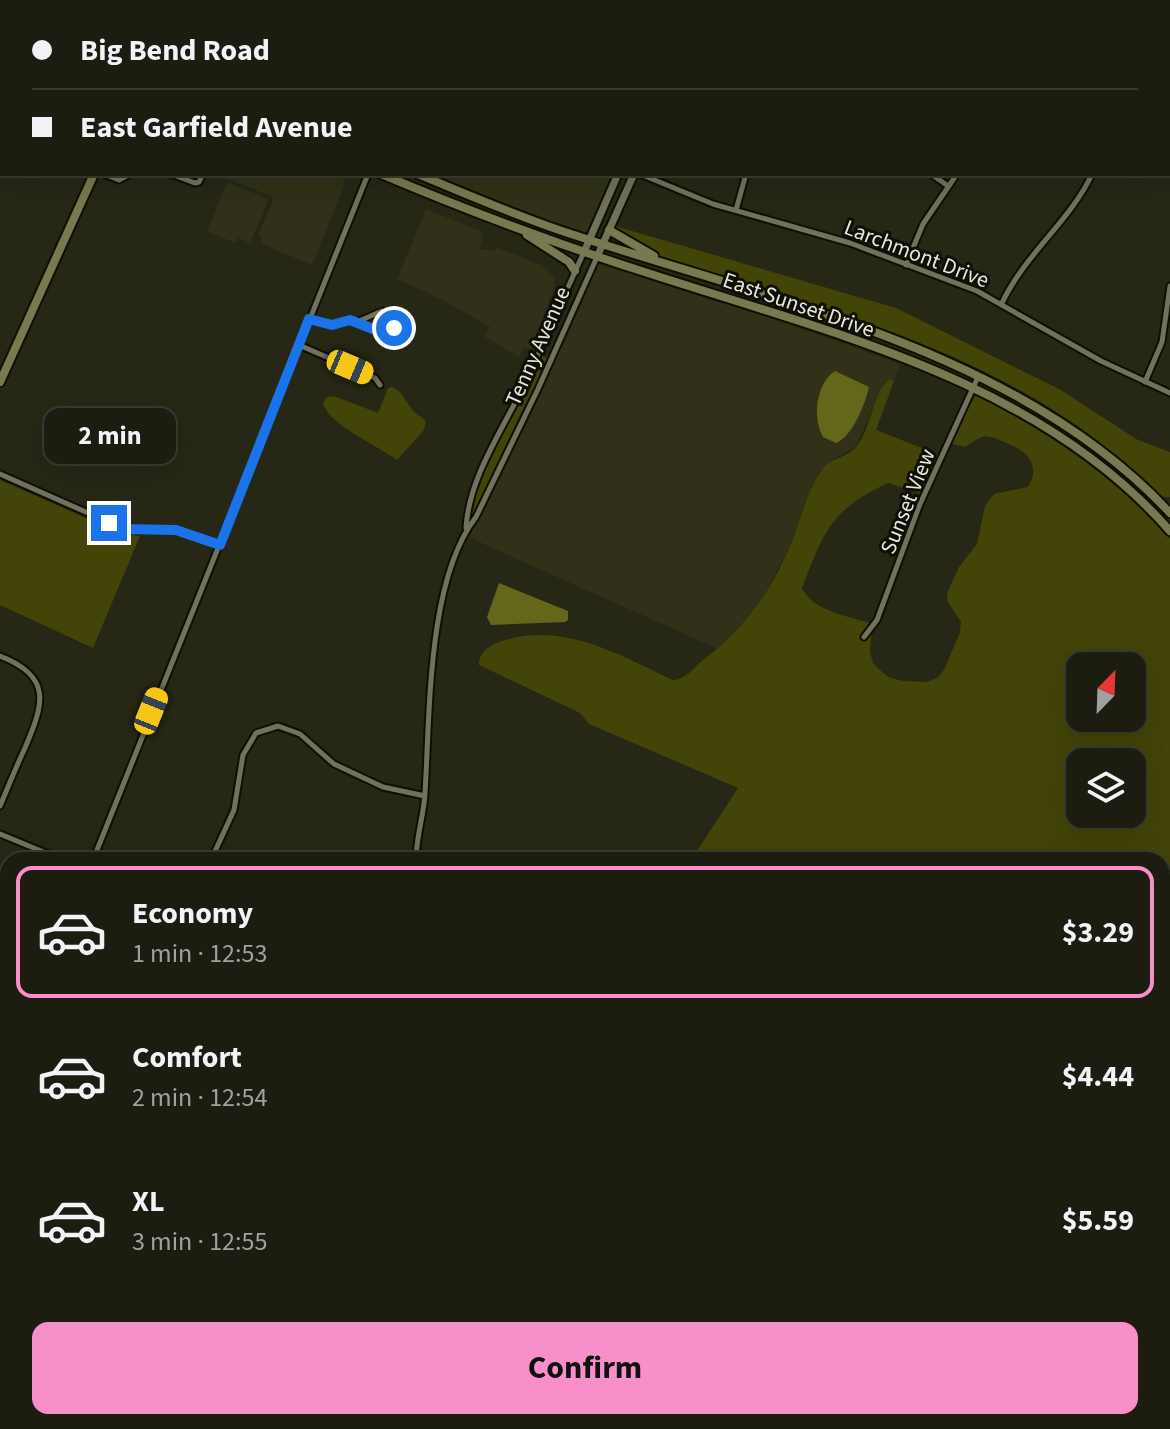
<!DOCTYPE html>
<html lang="en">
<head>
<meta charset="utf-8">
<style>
  body { margin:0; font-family:"Source Sans 3",sans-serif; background:#292a1e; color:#f1f3f6; height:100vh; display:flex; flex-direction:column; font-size:30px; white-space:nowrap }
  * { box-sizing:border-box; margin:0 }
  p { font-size:26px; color:#a0a29f }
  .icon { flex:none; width:44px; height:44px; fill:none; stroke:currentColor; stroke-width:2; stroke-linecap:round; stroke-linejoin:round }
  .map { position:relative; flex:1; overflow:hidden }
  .drawer { position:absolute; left:0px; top:852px; width:1170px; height:578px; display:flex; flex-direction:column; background:#1c1d10; border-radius:24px 24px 0 0; box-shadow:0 8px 32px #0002,0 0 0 2px #3a3b30 }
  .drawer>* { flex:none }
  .hud { position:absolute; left:0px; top:0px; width:1170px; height:176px; box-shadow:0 8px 32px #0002,0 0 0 2px #3a3b30; display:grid; align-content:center; height:176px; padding:0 32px; background:#1c1d10 }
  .needle { width:52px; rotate:23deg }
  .fabs { position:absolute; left:1066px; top:652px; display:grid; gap:16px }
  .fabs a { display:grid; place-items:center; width:80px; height:80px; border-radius:16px; background:#1c1d10; box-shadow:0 8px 32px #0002,0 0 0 2px #3a3b30; font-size:40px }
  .end { position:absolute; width:36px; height:36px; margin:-18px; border:10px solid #1a73e8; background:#fff; box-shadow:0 0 0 4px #fff }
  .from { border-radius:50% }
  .bubble { position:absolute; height:56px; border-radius:16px; background:#1c1d10; box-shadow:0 8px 32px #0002,0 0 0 2px #3a3b30; font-size:26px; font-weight:700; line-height:56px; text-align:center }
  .car { position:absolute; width:24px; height:48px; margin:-24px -12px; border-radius:10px; box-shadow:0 0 6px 2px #0007; background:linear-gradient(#f5c518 24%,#345 0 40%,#f5c518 0 76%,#345 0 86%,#f5c518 0) }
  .hud b { display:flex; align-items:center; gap:28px; height:76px; font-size:30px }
  .hud b+b { border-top:2px solid #3a3b30 }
  .hud i { width:20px; height:20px; background:#f1f3f6 }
  ul { padding:14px 0 0; list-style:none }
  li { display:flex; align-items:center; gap:24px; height:132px; margin:0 16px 12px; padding:0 16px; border:4px solid transparent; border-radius:16px }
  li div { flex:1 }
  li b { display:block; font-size:30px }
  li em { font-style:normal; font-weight:700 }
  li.active { border-color:#f98fca }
  li>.icon { width:72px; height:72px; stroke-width:1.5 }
  .action { display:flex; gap:16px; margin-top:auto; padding:16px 32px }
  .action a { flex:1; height:92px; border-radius:16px; background:#f98fca; color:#111; font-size:32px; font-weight:700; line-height:92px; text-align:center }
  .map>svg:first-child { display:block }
</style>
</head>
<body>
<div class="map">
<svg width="1170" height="1429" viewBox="0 0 1170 1429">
  <rect width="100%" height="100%" fill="#262715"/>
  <!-- built -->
  <path fill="#303118" d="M179,0H691L178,2Z
    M215,174H343L344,186L312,265L260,243L262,238L258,236L273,200L271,196Z
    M429,174H614L589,230L583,233L512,208Z
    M227,182L269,199L250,243L238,238L235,243L207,231Z
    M426,209L481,231L483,238L480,249L494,251L496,247L541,265L553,276L555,284L531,350L524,347L519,357L485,337L490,327L441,299L397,279Z
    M596,258L660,283L778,320L900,364L894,381L892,379L884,384L880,391L856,447L832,460L819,473L790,546L759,605L737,633L718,649L468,537Z"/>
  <!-- green -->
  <path fill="#434408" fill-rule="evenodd" d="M615,226L896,308L1061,390L1136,439L1170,452V497H1163C1129,467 1096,437 1058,413C938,336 795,299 660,256L615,230Z
    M538,354L551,360L477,519L466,529C469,479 516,402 538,354Z
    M889,379L894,381L876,430L940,455L922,494L888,483C830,510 824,532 802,588C812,611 850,616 872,624L870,652L873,663L881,671L890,678L904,681L927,682L937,678L944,670L960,632L961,622L948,602L947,593L959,567L977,544L985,506L994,494L1028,487C1041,465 1028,452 1007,443C999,440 991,435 982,437C976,439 970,444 965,447L953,444L951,440L975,396C988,398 998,405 1009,411C1069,443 1126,487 1170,539V1135L1162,1140V860H691L738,788L589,724L580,713L479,665C479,651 490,645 502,641C564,621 619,655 673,680C687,679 693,668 703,660C744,630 771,591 791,544C801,520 807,490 822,470C831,457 848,458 857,446C872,427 871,396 889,379ZM1080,666H1132V718H1080ZM1080,762H1132V814H1080Z
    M392,387L400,392L413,411L426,421L424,430L397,460C379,446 328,425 323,403L327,397L334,396L378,413L388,388Z
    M0,480L104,526L121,533L140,536L93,648L0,605Z
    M8,930V1084L0,1102V951Z
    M2,1264L8,1265V1422H284L289,1429H0Z
    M418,1422H1042L1050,1429H415Z"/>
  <!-- water -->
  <path fill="#64661a" d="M835,371L869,387C865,404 853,436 836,443L823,437C812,418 816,383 835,371Z
    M499,583L568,611V620L565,622L491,625L487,617Z"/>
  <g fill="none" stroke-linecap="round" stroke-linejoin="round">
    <!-- stream -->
    <path stroke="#64661a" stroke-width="2" d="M1162,1025L1170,1027
      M84,1429L91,1422"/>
    <!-- minor casing -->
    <g stroke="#0f1002" stroke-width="9">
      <path id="minor" d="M868,0L872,2
        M820,2L821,0
        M1040,2L1041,0
        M1168,85H1170
        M104,174L119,180L130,174
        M171,174L195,183L199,182L203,174
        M640,174L713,204L850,243L977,291L1101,361L1170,393
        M931,174L948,186
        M736,210L746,174
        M906,265L923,224L957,174
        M1002,303C1025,254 1071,220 1092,174
        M309,319L332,325L350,320L383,333H389L395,325L392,317L382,311L357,322
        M299,345L375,378L380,385
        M1145,382L1162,342L1170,286
        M0,474L122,528L176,530L220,545
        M466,528C469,476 504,428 526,381C546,339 564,295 584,252
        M864,637L877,620L920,504L978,377
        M0,656C54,677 43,705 25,748C16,767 8,787 0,806
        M0,834L63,860
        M93,860L368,174
        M211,860L234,810L243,755L256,733L278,726L300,734L334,764L383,787L425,796
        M416,860C416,837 424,815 425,793C430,715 427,580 476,517L538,389L597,257"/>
    </g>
    <!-- tertiary casing -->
    <g stroke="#0f1002" stroke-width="11">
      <path id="tertiary" d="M695,2L696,0
        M711,2L712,0
        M584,252L618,174
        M597,257L634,174"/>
    </g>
    <!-- secondary casing -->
    <g stroke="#0f1002" stroke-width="12">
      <path id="secondary" d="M172,2L173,0
        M0,9L2,10
        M381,174C471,212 562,246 654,275C836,334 1040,382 1170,531
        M418,174C468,195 519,217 571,234C773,301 1020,351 1170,513
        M609,230L654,256
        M527,235L569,262L575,271
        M0,382L94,174"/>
    </g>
    <!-- primary casing -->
    <g stroke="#0f1002" stroke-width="12">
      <path id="primary" d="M1162,1157L1170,1154
        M0,1215L8,1216
        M0,1232L8,1233"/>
    </g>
    <!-- minor -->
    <use href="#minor" stroke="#70725d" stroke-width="5"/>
    <!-- tertiary -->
    <use href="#tertiary" stroke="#70725d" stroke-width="7"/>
    <!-- secondary -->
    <use href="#secondary" stroke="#777950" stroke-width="8"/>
    <!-- primary -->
    <use href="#primary" stroke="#7d8044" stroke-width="8"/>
  </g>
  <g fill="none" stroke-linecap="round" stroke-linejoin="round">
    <!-- route -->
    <path stroke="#1a73e8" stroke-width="10" d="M109,523L126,529L176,530L220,545L309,319L332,325L350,320L383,333L394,328"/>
  </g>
  <g text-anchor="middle" stroke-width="6" stroke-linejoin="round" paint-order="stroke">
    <!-- street labels -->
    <g font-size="22" fill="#e7e8dc" stroke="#0f0f07">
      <text transform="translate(917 253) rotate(21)" y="8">Larchmont Drive</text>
      <text transform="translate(799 304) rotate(19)" y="8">East Sunset Drive</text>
      <text transform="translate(537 346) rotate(-66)" y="8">Tenny Avenue</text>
      <text transform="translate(907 501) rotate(-68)" y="8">Sunset View</text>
    </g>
  </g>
</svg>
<div class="fabs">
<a><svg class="needle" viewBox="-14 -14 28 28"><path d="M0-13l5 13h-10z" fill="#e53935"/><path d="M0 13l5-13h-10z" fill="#a0a29f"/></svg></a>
<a><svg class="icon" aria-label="layers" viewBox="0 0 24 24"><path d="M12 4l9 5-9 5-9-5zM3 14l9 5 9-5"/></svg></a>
</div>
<i class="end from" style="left:394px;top:328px"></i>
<i class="end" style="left:109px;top:523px"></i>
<div class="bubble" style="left:44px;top:408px;width:132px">2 min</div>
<i class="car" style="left:350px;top:367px;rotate:113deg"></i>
<i class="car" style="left:151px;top:711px;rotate:22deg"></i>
<div class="hud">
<b><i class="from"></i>Big Bend Road</b>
<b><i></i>East Garfield Avenue</b>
</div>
<section class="drawer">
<ul>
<li class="active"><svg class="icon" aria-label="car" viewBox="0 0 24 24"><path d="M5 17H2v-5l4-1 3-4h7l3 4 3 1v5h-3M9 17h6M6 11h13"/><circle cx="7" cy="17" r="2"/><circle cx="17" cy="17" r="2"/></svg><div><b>Economy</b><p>1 min · 12:53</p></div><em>$3.29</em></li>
<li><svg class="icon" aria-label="car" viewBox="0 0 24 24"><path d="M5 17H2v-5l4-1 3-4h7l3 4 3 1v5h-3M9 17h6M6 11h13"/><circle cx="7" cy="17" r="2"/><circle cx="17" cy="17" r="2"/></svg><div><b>Comfort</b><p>2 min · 12:54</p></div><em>$4.44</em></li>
<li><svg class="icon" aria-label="car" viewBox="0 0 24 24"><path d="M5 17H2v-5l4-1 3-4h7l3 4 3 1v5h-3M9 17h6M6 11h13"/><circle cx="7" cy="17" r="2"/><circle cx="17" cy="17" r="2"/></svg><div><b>XL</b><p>3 min · 12:55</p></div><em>$5.59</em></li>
</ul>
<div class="action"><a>Confirm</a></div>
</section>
</div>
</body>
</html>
